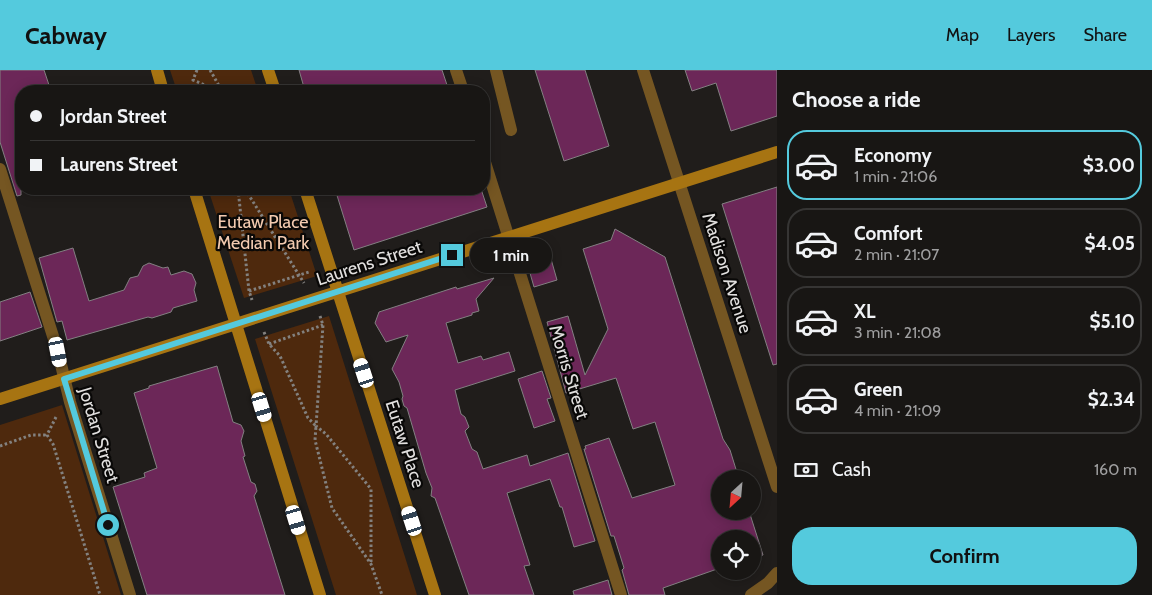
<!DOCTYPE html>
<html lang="en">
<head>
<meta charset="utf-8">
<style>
  body { margin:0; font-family:Cabin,sans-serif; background:#211f1d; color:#f1f3f6; height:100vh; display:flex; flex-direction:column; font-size:19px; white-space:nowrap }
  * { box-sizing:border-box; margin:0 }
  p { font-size:16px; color:#9f9fa0 }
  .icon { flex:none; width:28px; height:28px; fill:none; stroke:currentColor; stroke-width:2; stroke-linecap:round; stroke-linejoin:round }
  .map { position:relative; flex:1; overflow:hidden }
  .details { display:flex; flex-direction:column; background:#181614; width:375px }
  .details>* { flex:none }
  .top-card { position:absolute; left:15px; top:15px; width:475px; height:110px; border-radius:20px; box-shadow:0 2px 12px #0003,0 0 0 1px #363534; display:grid; align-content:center; height:110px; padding:0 15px; background:#181614 }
  .needle { width:32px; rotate:206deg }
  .fabs { position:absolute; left:711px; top:400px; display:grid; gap:10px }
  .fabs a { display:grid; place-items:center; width:50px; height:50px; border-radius:50%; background:#181614; box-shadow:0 2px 12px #0003,0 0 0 1px #363534; font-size:25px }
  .end { position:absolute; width:22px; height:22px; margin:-11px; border:6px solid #54cadd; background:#111; box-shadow:0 0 0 2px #111 }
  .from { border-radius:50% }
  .bubble { position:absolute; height:35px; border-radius:18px; background:#181614; box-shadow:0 2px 12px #0003,0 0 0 1px #363534; font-size:16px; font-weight:800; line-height:35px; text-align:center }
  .car { position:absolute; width:15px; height:30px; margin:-15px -8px; border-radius:6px; box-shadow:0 0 4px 1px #0007; background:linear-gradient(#fff 24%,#345 0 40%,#fff 0 76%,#345 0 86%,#fff 0) }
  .top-card b { display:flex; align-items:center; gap:18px; height:48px; font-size:19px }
  .top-card b+b { border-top:1px solid #363534 }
  .top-card i { width:12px; height:12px; background:#f1f3f6 }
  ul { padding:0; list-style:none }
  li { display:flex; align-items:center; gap:15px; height:70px; margin:0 10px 8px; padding:0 5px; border:2px solid #363534; border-radius:20px }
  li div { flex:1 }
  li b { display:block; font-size:19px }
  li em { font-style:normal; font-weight:800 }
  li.active { border-color:#54cadd }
  li>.icon { width:45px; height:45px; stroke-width:1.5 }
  h2 { padding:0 15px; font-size:22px; line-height:60px }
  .pay { display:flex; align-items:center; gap:12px; height:55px; padding:0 15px; font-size:19px }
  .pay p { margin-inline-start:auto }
  .button { display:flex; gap:10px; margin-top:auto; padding:10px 15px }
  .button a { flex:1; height:58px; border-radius:20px; background:#54cadd; color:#111; font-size:20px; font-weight:800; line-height:58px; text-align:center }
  header { display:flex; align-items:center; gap:30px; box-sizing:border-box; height:70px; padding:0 25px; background:#54cadd; color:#111 }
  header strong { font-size:24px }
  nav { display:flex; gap:28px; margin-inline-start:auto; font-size:18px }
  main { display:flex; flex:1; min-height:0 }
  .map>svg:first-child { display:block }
</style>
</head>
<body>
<header>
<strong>Cabway</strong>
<nav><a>Map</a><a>Layers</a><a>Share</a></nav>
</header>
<main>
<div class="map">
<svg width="777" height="525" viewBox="0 0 777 525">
  <rect width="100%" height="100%" fill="#201d1b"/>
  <!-- green -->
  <path fill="#4e290d" d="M170,0H251L258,21H177Z
    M208,119H289L317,206L244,228Z
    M329,246L417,525H336L255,269Z
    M62,335L121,525H0V355Z"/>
  <!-- building -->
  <path fill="#6c2758" stroke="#838082" d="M0,0H44L51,21H21V125L17,126L0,72Z
    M299,0H442L449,21H305Z
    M535,0H585L609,76L564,91Z
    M685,0H777V46L731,61L716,13L692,21Z
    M777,117V294L773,295L722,134Z
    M335,119H481L487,137L354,180Z
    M615,159L665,187L723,369L730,380L739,409H720V441H749L763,485L752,488V469H720V498L663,518L665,525H629L622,500L624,498L614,466H611L584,379H586L585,376L609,368L632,428L675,415L655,352L633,359L616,308L566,323L547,252L568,246L585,305L608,259L583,179L611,170Z
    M73,178L89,231L124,220L130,208L138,206L143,196L149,193L163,198L168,197L171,205L184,201L192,204L196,213L194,220L197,231L173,238L171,242L152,248L148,247L67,270L62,251L57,252L39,188Z
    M551,189L557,210L534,217L528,196Z
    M494,208L476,229L479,241L472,243V245L446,253L458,293L481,286L483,290L509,282L515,301L455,320L461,344L465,347L469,357L465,361L472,379L477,382L483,399L527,385L530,396L568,383L595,471L574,477L562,437H560L550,409L507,423L530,495L524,496L534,525H469L435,428L431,426L432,418L426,403L407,338L404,336L402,329L403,326L399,312L392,299L408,265L386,272L375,253L379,242L456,217L457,219Z
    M30,222L42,257L0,271V232Z
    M217,296L233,352L241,355L244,361L241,371L245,386L243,387L251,412L255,414L257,421L254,426L285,525H147L113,417L145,407L144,403L157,398L134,323L149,318V316Z
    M542,301L551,328L547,329L555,351L534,358L518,309Z
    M608,510L612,525H574L573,521Z"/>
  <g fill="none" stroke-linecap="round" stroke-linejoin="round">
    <!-- path -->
    <path stroke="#83817f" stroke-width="3" stroke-dasharray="2.5 2.5" stroke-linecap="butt" d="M197,0L193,10L219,21
      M210,0L222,21
      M238,119L249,221L252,230
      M245,119L304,213
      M249,221L309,202
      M320,246L323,255L316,356L326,364L371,419V493
      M264,262L269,274L280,286L308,348L316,356L315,370L332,438L371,494L382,525
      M269,274L323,255
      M56,347L47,365L53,374L100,525
      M0,376L31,365H47"/>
    <!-- lane -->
    <path stroke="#755622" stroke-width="12" d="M456,0L463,21
      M496,0L511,60
      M484,89L621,525
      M0,99L58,282L70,332L130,525"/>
    <!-- street -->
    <path stroke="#755622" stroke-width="12" d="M643,0L777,417
      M751,525L768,513L777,503"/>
    <!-- secondary -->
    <path stroke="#a77412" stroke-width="12" d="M157,0L163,21
      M268,0L275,21
      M194,119L320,525
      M305,119L435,525
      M0,329L777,82"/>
  </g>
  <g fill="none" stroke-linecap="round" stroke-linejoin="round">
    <!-- route -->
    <path stroke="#54cadd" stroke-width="6" d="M108,455L64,309L452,185"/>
  </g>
  <g text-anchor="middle" stroke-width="4.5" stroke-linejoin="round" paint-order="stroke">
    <!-- park labels -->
    <g font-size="18" fill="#f3caaf" stroke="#090807">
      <text x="263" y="158">Eutaw Place<tspan x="263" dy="21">Median Park</tspan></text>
    </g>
    <!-- street labels -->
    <g font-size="18" fill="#e2e0df" stroke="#090807">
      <text transform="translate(369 193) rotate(-18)" y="6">Laurens Street</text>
      <text transform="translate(727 203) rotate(72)" y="6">Madison Avenue</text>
      <text transform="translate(569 302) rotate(73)" y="6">Morris Street</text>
      <text transform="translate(99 365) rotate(73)" y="6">Jordan Street</text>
      <text transform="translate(405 374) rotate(72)" y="6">Eutaw Place</text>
    </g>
  </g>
</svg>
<div class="fabs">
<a><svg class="needle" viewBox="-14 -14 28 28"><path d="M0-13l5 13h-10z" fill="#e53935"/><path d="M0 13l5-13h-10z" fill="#9f9fa0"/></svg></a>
<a><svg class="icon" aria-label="locate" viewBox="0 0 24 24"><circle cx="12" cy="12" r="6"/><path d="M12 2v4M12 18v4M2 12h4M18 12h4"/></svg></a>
</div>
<i class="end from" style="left:108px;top:455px"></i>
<i class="end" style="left:452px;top:185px"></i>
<div class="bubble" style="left:470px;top:168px;width:82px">1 min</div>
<i class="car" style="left:58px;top:282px;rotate:169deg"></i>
<i class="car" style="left:364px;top:303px;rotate:342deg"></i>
<i class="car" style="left:262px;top:337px;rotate:163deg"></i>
<i class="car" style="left:296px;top:450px;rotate:163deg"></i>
<i class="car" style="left:412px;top:451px;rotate:342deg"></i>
<div class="top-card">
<b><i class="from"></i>Jordan Street</b>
<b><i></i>Laurens Street</b>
</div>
</div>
<section class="details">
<h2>Choose a ride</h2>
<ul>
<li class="active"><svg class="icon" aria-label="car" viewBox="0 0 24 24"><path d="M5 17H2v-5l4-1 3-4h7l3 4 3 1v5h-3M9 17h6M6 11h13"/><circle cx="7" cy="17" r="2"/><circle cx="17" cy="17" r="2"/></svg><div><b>Economy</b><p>1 min · 21:06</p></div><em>$3.00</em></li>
<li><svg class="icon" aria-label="car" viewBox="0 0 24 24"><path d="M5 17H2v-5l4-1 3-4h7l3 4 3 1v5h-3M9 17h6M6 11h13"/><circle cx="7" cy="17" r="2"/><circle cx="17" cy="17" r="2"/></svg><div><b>Comfort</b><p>2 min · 21:07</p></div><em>$4.05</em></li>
<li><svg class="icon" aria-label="car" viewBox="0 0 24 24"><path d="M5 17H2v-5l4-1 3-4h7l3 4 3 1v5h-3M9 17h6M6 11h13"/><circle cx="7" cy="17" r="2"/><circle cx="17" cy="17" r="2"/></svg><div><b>XL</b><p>3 min · 21:08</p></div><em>$5.10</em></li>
<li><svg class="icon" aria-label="car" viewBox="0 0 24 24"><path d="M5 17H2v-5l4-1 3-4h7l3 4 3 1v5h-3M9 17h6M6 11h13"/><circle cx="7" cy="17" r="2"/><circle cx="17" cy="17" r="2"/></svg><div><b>Green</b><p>4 min · 21:09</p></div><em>$2.34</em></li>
</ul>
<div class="pay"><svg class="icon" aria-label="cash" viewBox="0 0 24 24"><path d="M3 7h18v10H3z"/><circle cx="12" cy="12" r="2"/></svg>Cash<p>160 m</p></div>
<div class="button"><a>Confirm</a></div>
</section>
</main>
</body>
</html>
